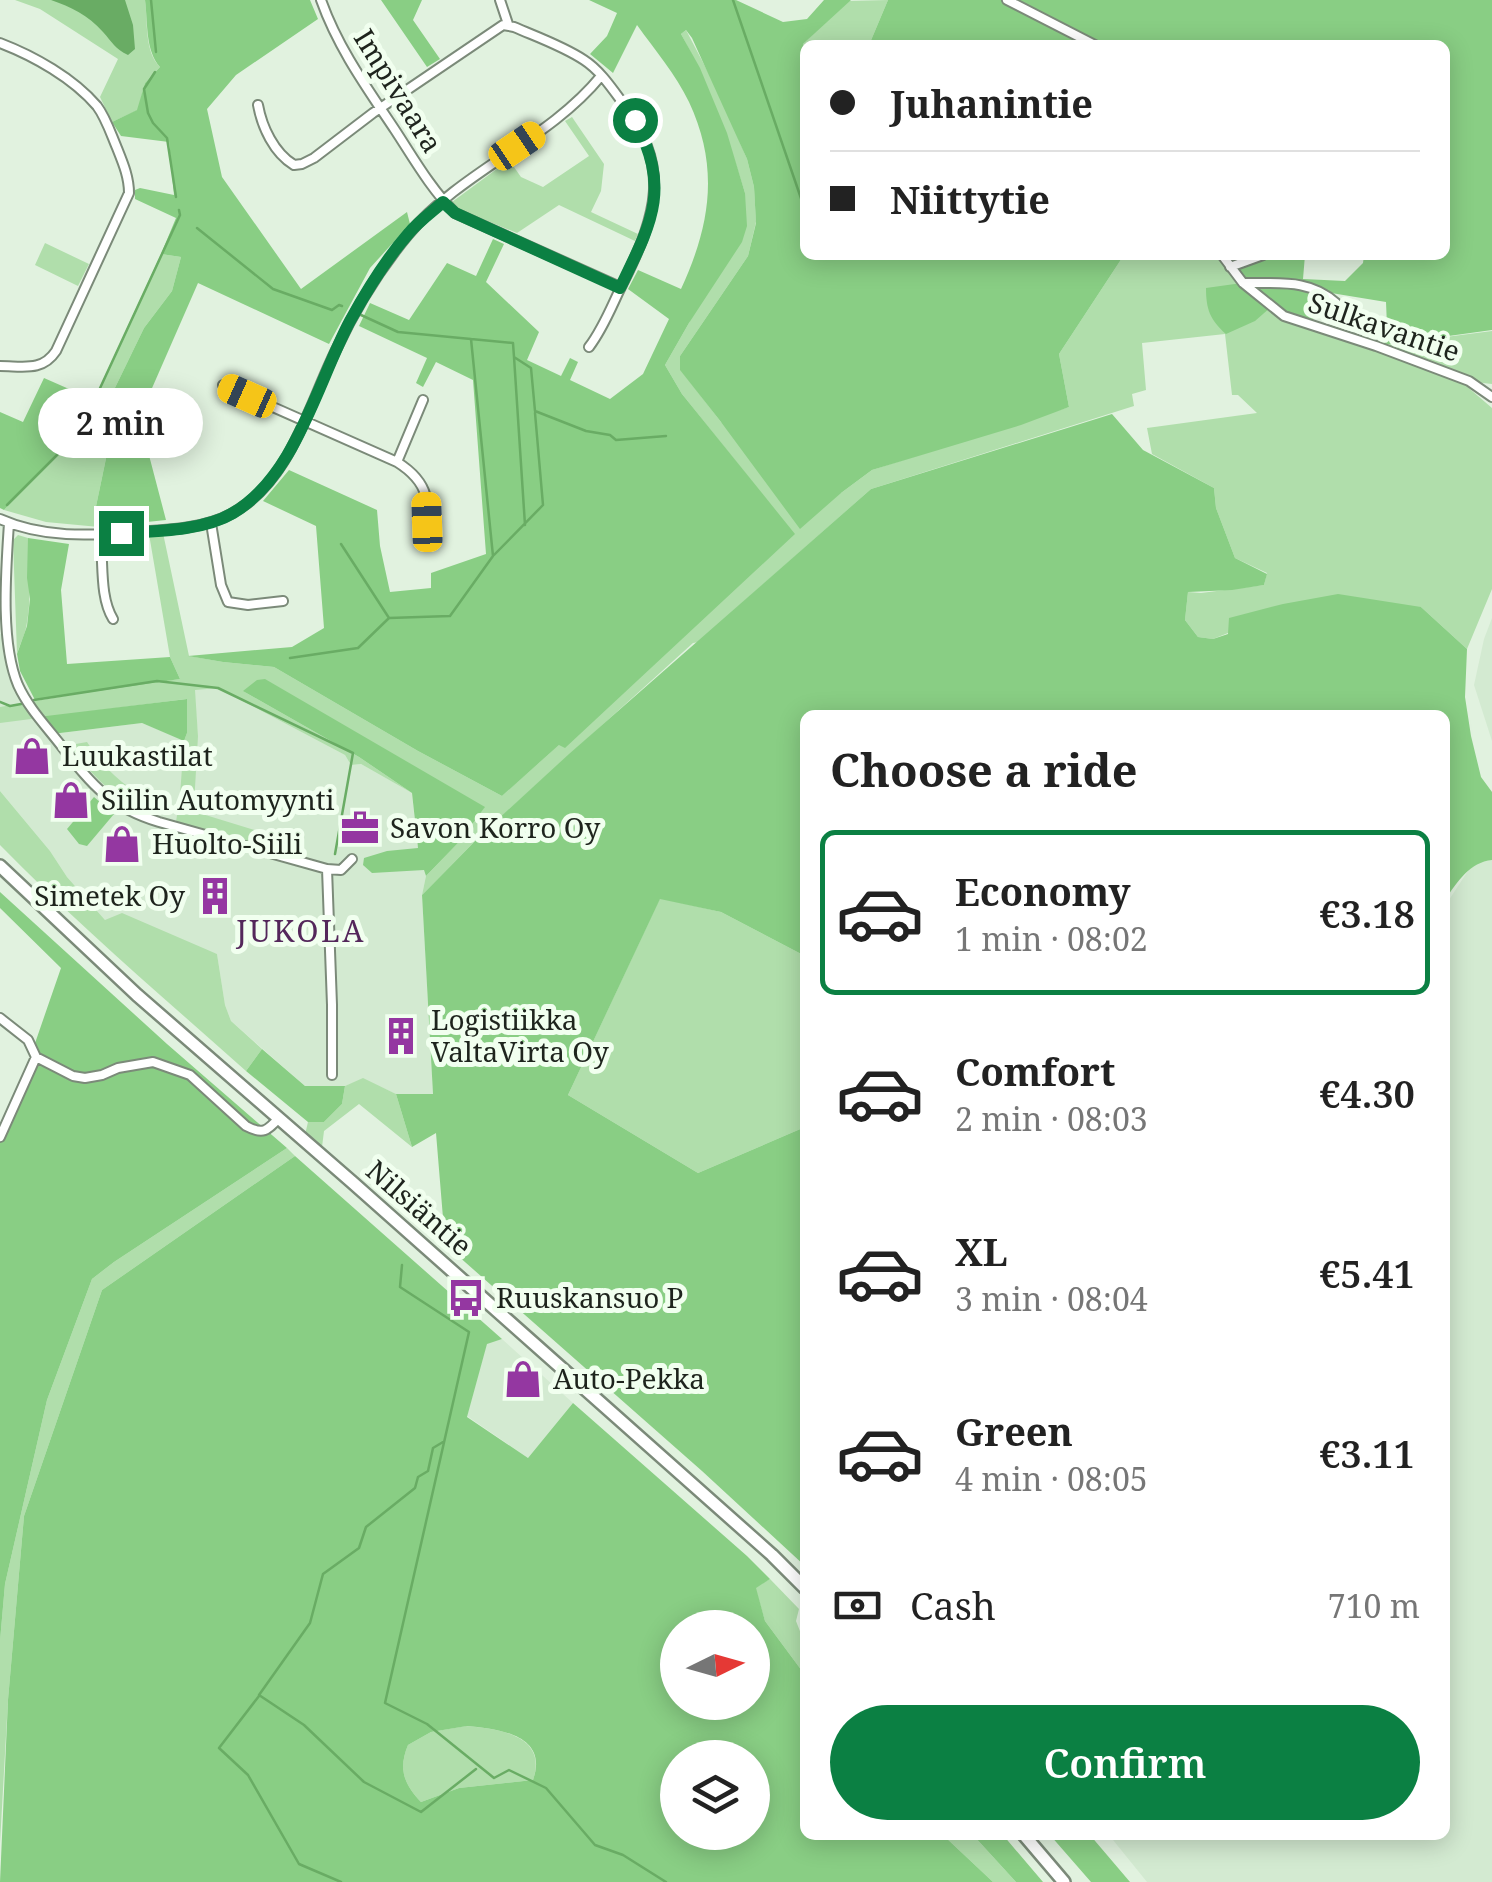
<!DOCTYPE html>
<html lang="en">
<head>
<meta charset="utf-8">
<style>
  body { margin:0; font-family:"Noto Serif",serif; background:#f6f6f6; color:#222; height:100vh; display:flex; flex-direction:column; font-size:38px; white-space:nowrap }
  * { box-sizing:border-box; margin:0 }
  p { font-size:32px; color:#767676 }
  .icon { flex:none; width:55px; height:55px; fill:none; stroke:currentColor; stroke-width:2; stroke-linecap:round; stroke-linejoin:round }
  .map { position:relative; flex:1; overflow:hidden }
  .side { position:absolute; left:800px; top:710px; width:650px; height:1130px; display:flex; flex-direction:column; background:#fff; border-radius:15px; box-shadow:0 5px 25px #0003 }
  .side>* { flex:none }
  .guide { position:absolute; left:800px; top:40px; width:650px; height:220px; border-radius:15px; box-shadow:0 5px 25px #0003; display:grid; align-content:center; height:220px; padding:0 30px; background:#fff }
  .needle { width:65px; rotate:85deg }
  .buttons { position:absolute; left:660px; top:1610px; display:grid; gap:20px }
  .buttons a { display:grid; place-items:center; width:110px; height:110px; border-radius:50%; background:#fff; box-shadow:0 5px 25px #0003; font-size:50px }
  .end { position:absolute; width:45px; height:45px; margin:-22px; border:12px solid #0b8043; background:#fff; box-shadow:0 0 0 5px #fff }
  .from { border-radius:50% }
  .bubble { position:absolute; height:70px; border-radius:35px; background:#fff; box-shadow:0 5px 25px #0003; font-size:32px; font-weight:600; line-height:70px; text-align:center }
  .car { position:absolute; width:30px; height:60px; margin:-30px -15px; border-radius:12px; box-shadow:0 0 8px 2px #0007; background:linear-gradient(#f5c518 24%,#345 0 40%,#f5c518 0 76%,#345 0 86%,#f5c518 0) }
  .guide b { display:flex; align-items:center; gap:35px; height:95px; font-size:38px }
  .guide b+b { border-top:2px solid #e0e0e0 }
  .guide i { width:25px; height:25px; background:#222 }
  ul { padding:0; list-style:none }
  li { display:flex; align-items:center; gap:30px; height:165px; margin:0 20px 15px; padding:0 10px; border:5px solid transparent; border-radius:15px }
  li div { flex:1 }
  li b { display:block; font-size:38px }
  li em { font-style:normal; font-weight:600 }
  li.on { border-color:#0b8043 }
  li>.icon { width:90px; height:90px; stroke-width:1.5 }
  h2 { padding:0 30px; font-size:45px; line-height:120px }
  .pay { display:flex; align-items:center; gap:25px; height:110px; padding:0 30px; font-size:38px }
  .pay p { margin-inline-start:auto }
  .action { display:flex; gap:20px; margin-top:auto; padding:20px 30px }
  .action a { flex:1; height:115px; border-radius:60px; background:#0b8043; color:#fff; font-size:40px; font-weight:600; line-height:115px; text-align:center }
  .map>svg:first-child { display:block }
</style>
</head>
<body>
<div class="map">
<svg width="1492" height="1882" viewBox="0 0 1492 1882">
  <rect width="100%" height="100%" fill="#e1f2df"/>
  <!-- built -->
  <path fill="#d3ead1" d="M1492,618V741L1474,685L1484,639Z
    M7,632L16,680L52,734L142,723L184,740L198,736L194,689L218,688L345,755L351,765L361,764L412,793L417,843L426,876L422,895L433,1094H396L363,1079L345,1086H305L231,1021L225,1005L217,954L105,920L67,877L50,851L0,791V634Z
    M1492,834V1882H1147L1109,1835H1445V906Z
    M502,1339L573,1403L528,1458L467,1416L487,1343Z"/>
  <!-- green -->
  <path fill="#b0deab" d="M15,0H145C148,22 144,51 160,67L145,83L138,110L112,122L100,97L118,59L40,9Z
    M888,0L869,45H805V63L802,64L803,44L847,1Z
    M686,30L718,91L747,159L754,187L756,222L748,256L680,356V369L721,422L841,493L872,470L1069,407L1059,354L1124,255H1222L1271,307L1376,346L1492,331V384L1474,382L1464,384L1492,408V589L1467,649L1421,607L1228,633L1213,639L1198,637L1185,620L1188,592L1201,593L1264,585L1267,573L1235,558L1216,508L1214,488L1152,454L1147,428L1257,413L1238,395H1232L1225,334L1142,343L1146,390L1132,394L1134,406L871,489L734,610L723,638L693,643L485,831L422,895L426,876L459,842L484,808L243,691L359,757L412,793L361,764L351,765L345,755L218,688L195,690L198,736L194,805L199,813L293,842L296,850L295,855L176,822L180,795L184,741L187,733L186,699L0,723V707L136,684L180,679L170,657L150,540L149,534L163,533L189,656L223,662L274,667L418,751L502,796L794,534L682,394L665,365L689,323L745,193C728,137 710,86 681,34Z
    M572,117L604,164L601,191L591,212L638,234L635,241L559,205L517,233L458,209L452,202L509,160L521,177L543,187L589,156L565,121Z
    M45,243L89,264L78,286L35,265Z
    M161,254L181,257L172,291L144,328L111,396L103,422L104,434L109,444L94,516L99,527L46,522L4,510L80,430Z
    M18,535L28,538C28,565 32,595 27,622C26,633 20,643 17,654L13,540Z
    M87,742C108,775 128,789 163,807V812C124,812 91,775 70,745Z
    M0,791L50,851L67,877L105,920L122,913L217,954L225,1005L231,1021L262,1049L246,1071C163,997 78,925 0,845Z
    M660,898L721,912L805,956V1127L698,1173L568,1095Z
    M363,1078L396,1094L412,1147L359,1104L324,1131L321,1155L304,1139L308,1122H324L342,1104L345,1086Z
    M287,1148L295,1156L102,1290L24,1516L8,1700L0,1843V1641L5,1584L47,1400L92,1279L114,1262Z
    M770,1579L799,1609L796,1621L805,1644V1675L765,1621L755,1587Z
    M466,1726C499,1729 548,1735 533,1780L459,1788L421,1802C404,1784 398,1769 408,1745L431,1732Z
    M943,1835H973L1016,1882H993Z"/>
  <!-- forest -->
  <path fill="#89ce84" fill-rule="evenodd" d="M145,0H310L318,19L236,75L207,109L222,177L301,289L407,212L410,224L370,268L329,344L198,283L142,411L145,440L166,520L99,527L94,516L109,444L104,434L103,422L111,396L144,328L172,291L181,257L161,254L176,218L135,199V190L140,188L174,195L169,142L121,136L112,122L137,110L145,83L160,67C145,50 148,23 145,0Z
    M381,0H422L413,20L440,59L427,67Z
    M589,0H736L783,22L807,19L824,0H851L803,44L805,255H1124L1059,354L1069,407L1021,425L872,470L841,493L800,529L721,422L680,370V356L748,256L756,223L754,187L747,159L692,38L686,30L681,34L700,68L727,133L745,193L747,226L742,242L689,323L665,365L682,394L795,534L565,748L559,745L502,796L418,751L274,667L223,662L188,656L292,647L324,628L316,526L263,501L289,470L377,510L380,546L390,592L431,588V573L486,554L473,380L436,362L423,387L416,383L427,358L359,326L370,303L409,320L447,263L476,276L493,239L504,244L486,282L539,332L527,360L561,376L570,358L578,362L570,380L610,399L643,374L669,319L628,289L638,270L681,289C710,226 720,168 689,102C676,75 655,50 637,25L613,73L590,54L607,36L617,13Z
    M888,0H1492V330L1376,346L1387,326L1386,302L1319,291L1312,326L1271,307L1255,321L1226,334C1210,320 1206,309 1206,288L1242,283L1222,255H1305L1303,279L1345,281L1363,263L1364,255H1445V45H869Z
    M44,378L94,400L80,430L4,510L0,508V412L23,422Z
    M1112,414L1143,450L1214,488L1216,508L1235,558L1267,574L1264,585L1232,590L1188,592L1185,620L1198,637L1213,639L1228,634L1229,618L1283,604L1338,594L1421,607L1467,649L1465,697L1471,736L1481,777L1492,792V860C1470,862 1457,882 1445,900V715H805V956L721,912L660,899L568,1095L698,1173L805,1127V1566L702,1471L423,1225L430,1219L438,1229L444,1230L436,1133L412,1147L396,1094H433L422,895L485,831L569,754L871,489Z
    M28,538L69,544L61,590L67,664L170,657L180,679L35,700L20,671L17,654L27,626L30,599L27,578Z
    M265,679L485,807L459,842L426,876L424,870L372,873L363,865L364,858L387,851L418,848L412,793L359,757L243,691L257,680Z
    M187,699V733L184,741L142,723L52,734L38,717Z
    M94,797L114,814L87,846L79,844L67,829Z
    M0,892L167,1044L287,1148L114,1262L92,1279L47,1400L5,1584L0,1641V1137L32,1067L33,1049L61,968L0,908Z
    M262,1049L305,1086H345L342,1104L324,1122H308L246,1071Z
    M295,1156L502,1339L487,1344L467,1417L528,1458L573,1403L747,1556L770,1579L756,1588L765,1621L805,1675V1835H943L993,1882H0L8,1700L24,1516L102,1290ZM678,1628H752V1702H678ZM467,1726C499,1729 549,1735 533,1780L459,1788L421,1802C404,1784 398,1769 408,1745L431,1732ZM678,1758H752V1832H678Z
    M973,1835H1003L1043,1882H1016Z
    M1050,1835H1090L1130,1882H1091Z"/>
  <!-- water -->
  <path fill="#69ac64" d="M51,0H125L133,25L135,49L128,55C115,49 112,42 103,32C88,15 71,7 51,0Z"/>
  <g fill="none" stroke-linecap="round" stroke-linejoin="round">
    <!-- stream -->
    <path stroke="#69ac64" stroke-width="2.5" d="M151,0L156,52
      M733,0L805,210
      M155,72L144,89L148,113L153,123L167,138L176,197
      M197,228L273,289L332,310L339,305L342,306
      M361,315L398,332L513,343L514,357L531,368L535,411L586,431L610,435L616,440L666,436
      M514,357L525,525
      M7,505L58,454L71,429L83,425L180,215L179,210
      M341,544L389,618L450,616L493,556L471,339
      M494,555L543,505L535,413
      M290,658L358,648L389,618
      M34,700L157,681L218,688L353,753L335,854
      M0,702L10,706L21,704
      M402,1265L400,1287L469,1332L385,1703L427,1724L494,1778L509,1770L546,1788L595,1845L623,1855L666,1882
      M443,1442L433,1448L428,1471L418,1477L415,1488L366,1527L359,1548L323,1574L310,1623L259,1695L304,1725L364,1782L421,1812L476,1769
      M259,1696L219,1748L248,1775L299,1864L341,1882"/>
    <!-- street casing -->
    <g stroke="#7b8a79" stroke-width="12">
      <path id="street" d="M321,0C338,48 367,88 395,130C414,159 431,189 455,213L620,287
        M500,0L508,24
        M1007,0L1095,45
        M0,43C34,56 73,78 97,106C106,118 111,134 117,148C123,163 129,177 129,193L56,351C42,372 23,366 0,366
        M258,105C262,127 274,153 294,165L302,164L314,158L373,113L503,25L514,27C537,37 563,46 584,60C601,71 613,90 625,106C671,168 656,215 625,279C613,302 605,326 589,347
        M1222,255L1243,283L1284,316L1376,346L1469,381L1492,397
        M1230,267L1263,255
        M1243,283C1277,284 1309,278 1336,303
        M223,385L397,462C432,484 429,504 425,542
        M397,462L423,400
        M0,519C42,538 90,536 135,532C166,530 203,529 231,514C290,482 308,407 336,350C355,309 379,270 408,235C462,170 548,141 601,76
        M9,523C6,570 0,642 18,685C29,709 47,727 63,748C93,786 110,807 159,822L327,869L341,870L352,859
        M211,523L221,585L228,602L248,605L283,601
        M100,535C104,561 99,596 113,619
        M327,869L332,1005V1075
        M0,1018L28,1040L36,1057L0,1137
        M36,1057L73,1076L85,1078L102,1075L118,1068L153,1062L190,1075L246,1126C263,1135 267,1131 279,1118"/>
    </g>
    <!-- primary casing -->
    <g stroke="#7b8a79" stroke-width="16">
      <path id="primary" d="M0,866L137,995L352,1182L772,1555L805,1588
        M1024,1835L1064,1882"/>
    </g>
    <!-- street -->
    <use href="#street" stroke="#fff" stroke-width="8"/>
    <!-- primary -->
    <use href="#primary" stroke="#fff" stroke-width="11"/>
  </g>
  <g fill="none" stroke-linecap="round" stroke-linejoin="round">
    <!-- route -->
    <path stroke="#0b8043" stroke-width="12" d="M121,533C155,531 203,531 233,513C296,476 317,383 350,321C367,290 386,259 409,233C419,221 432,212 443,202L455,213L620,288C652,222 671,190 635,120"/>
  </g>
  <!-- icons -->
  <defs>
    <g id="shop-bare" transform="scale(3)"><path d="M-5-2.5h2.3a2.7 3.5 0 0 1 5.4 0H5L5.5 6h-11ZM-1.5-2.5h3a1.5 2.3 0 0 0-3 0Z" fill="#9437a1" stroke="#f1ffef" stroke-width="2.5" paint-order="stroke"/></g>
    <g id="office-bare" transform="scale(3)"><path d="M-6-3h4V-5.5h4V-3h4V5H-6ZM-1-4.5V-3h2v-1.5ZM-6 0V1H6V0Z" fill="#9437a1" stroke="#f1ffef" stroke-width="2.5" paint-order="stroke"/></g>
    <g id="building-bare" transform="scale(3)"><path d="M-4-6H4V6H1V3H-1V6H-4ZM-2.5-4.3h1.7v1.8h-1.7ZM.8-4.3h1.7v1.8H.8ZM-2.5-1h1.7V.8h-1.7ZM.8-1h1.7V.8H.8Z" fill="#9437a1" stroke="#f1ffef" stroke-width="2.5" paint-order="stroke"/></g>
    <g id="bus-bare" transform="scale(3)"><path d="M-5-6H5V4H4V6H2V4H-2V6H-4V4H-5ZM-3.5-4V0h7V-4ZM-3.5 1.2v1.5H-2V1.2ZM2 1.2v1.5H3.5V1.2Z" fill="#9437a1" stroke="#f1ffef" stroke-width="2.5" paint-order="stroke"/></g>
  </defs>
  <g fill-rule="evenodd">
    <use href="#shop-bare" x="32" y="756"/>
    <use href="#shop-bare" x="71" y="800"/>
    <use href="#office-bare" x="360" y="828"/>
    <use href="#shop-bare" x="122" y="844"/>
    <use href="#building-bare" x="215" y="896"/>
    <use href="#building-bare" x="401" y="1036"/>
    <use href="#bus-bare" x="466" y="1298"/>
    <use href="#shop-bare" x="523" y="1379"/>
  </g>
  <g text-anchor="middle" stroke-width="10" stroke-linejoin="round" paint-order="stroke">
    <!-- street labels -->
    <g font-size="28" fill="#1e241d" stroke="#f1ffef">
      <text transform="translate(398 91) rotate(58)" y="10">Impivaara</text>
      <text transform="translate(1384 327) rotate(19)" y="10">Sulkavantie</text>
      <text transform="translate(419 1208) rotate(41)" y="10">Nilsiäntie</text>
    </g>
    <!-- poi labels -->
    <g font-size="28" fill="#1e241d" stroke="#f1ffef" text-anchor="start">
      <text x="62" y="766">Luukastilat</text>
      <text x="101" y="810">Siilin Automyynti</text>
      <text x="390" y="838">Savon Korro Oy</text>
      <text x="152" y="854">Huolto-Siili</text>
      <text x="185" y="906" text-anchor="end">Simetek Oy</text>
      <text x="431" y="1030">Logistiikka<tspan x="431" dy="32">ValtaVirta Oy</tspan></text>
      <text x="496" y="1308">Ruuskansuo P</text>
      <text x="553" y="1389">Auto-Pekka</text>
    </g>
    <!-- neighbourhood labels -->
    <g font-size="30" letter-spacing="2.5" fill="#54275b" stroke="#f1ffef">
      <text x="301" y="942">JUKOLA</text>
    </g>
  </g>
</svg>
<div class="buttons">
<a><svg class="needle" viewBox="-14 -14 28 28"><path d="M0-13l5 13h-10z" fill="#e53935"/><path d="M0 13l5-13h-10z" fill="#767676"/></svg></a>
<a><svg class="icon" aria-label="layers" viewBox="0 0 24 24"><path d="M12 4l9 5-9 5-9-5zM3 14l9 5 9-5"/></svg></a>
</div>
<i class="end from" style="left:635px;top:120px"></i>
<i class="end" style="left:121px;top:533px"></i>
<div class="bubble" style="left:38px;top:388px;width:165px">2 min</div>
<i class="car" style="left:517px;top:146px;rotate:56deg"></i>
<i class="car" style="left:247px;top:396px;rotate:294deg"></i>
<i class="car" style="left:427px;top:522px;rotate:358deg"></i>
<div class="guide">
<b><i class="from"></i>Juhanintie</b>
<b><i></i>Niittytie</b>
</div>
<section class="side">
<h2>Choose a ride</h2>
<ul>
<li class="on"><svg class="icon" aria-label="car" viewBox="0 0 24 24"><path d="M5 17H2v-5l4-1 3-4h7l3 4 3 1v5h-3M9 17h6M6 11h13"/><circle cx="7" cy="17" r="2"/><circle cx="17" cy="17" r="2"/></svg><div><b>Economy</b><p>1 min · 08:02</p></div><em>€3.18</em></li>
<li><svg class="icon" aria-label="car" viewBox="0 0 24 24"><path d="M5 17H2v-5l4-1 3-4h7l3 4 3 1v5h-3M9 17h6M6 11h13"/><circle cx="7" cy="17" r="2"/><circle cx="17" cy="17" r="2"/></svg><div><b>Comfort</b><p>2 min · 08:03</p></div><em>€4.30</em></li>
<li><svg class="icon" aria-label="car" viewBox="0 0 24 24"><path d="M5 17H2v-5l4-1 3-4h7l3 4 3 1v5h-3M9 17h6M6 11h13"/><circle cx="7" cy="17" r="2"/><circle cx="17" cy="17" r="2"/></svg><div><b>XL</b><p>3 min · 08:04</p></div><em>€5.41</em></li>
<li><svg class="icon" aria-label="car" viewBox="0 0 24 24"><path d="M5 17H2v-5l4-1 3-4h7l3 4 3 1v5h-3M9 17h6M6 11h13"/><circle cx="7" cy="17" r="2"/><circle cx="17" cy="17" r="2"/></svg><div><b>Green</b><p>4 min · 08:05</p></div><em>€3.11</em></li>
</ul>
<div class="pay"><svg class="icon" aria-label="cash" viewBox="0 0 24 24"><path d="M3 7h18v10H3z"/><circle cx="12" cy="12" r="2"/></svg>Cash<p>710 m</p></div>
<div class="action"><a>Confirm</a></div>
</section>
</div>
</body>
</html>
